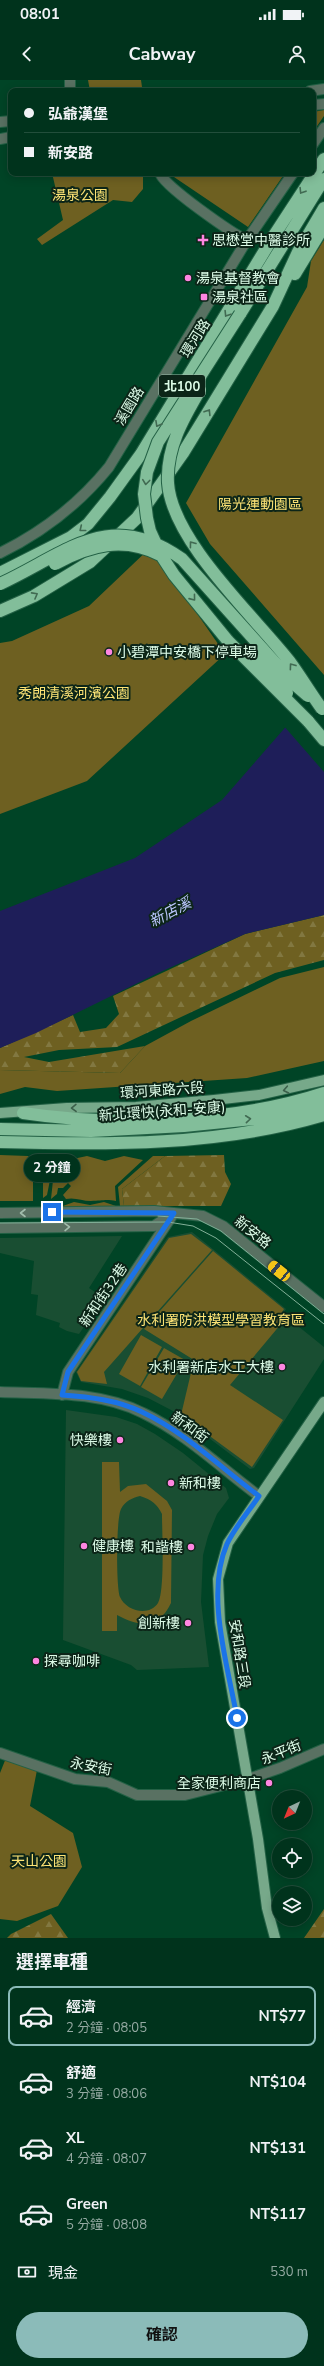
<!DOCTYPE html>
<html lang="zh-TW">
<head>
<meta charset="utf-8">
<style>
  body { margin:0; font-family:"Nunito Sans","Noto Sans TC",sans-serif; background:#0e3f29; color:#f1f3f6; height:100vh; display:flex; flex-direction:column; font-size:15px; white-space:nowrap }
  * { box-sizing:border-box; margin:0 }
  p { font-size:13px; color:#95aaa3 }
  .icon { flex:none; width:22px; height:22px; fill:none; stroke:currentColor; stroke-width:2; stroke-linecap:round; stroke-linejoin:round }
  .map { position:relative; height:1858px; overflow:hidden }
  .side { display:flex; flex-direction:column; background:#00331c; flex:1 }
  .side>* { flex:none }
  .top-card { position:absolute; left:8px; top:8px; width:308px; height:88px; border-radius:8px; box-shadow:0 2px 10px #0003,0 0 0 1px #224e3b; display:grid; align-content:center; height:88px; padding:0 16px; background:#00331c }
  .needle { width:26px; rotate:223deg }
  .tools { position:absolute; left:272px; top:1710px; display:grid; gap:8px }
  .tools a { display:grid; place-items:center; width:40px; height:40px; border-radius:50%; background:#00331c; box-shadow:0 2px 10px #0003,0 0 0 1px #224e3b; font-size:20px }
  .end { position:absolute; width:18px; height:18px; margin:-9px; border:5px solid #1a73e8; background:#fff; box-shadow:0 0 0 2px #fff }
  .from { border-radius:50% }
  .bubble { position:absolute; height:28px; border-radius:14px; background:#00331c; box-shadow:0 2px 10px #0003,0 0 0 1px #224e3b; font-size:13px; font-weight:700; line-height:28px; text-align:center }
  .car { position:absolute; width:12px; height:24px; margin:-12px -6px; border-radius:5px; box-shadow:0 0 3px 1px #0007; background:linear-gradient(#f5c518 24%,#345 0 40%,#f5c518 0 76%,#345 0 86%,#f5c518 0) }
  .top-card b { display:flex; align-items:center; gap:14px; height:38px; font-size:15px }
  .top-card b+b { border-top:1px solid #224e3b }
  .top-card i { width:10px; height:10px; background:#f1f3f6 }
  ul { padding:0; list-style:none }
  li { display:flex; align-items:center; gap:12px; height:60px; margin:0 8px 6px; padding:0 8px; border:2px solid transparent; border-radius:8px }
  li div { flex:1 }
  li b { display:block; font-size:15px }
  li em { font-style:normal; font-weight:700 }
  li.on { border-color:#8bbbb9 }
  li>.icon { width:36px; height:36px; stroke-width:1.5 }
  h2 { padding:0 16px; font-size:18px; line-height:48px }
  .pay { display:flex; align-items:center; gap:10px; height:44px; padding:0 16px; font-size:15px }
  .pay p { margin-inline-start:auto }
  .action { display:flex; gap:8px; margin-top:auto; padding:8px 16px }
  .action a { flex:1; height:46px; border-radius:24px; background:#8bbbb9; color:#111; font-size:16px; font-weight:700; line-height:46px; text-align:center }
  .status { display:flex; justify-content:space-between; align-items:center; height:28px; padding:0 20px; background:#00331c; direction:ltr }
  .status svg { height:11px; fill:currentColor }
  header { display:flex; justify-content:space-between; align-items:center; height:52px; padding:0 16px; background:#00331c; font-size:18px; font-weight:700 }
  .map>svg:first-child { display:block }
</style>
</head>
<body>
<div class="status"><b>08:01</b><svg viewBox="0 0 49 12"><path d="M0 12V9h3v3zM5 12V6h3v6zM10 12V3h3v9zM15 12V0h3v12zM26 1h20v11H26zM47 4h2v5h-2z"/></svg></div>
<header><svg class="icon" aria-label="back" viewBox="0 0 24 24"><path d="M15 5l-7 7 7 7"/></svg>Cabway<svg class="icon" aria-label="person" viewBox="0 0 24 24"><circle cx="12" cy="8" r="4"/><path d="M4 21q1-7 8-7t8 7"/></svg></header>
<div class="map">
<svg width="324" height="1858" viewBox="0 0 324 1858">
  <defs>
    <pattern id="forest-firs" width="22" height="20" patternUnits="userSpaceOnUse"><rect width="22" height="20" fill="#6e6021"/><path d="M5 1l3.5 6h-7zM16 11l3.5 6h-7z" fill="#827841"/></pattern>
  </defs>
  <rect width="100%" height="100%" fill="#004426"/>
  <!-- built -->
  <path fill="#194e32" d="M192,1152L286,1229L283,1234L324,1267V1279L254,1388L250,1389L173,1331L148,1318L122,1309L81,1302L76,1292L168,1157Z
    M122,1156L89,1208L104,1218L79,1254L67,1251L59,1247L60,1243L36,1235L38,1215L31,1214L34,1181L0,1173V1158Z
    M66,1330L116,1337L137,1344L155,1354L183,1373L226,1408L229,1418L217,1434L208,1456L203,1475L201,1522L209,1587L137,1590L131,1585L63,1560Z"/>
  <!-- green -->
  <path fill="#6e6021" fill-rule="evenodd" d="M88,0H141L142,7L120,11H90Z
    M324,30V36L313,52V32Z
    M52,93H143V109L132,122L113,120L42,165L37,159L63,140Z
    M173,93H285L248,147L174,97Z
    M324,160V595L210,464L186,423L307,207L311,181Z
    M151,467L225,574L87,701L0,734V563L12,561L89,526Z
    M324,887V981L247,998L57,1011L25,1007L0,1014V990L120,993L145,966L191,941L280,898Z
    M0,1075L28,1076L33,1081V1121H0Z
    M54,1076L68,1080L87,1076L105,1081L124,1076L143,1080L115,1106L116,1121C105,1119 102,1121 91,1121C82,1121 75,1117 66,1119L63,1115L71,1106L68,1103L63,1108H58L57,1114L51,1119L54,1091L50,1079Z
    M153,1076H165L122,1109L124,1126H120L118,1107Z
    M43,1083L50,1087L51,1095L47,1115L43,1118Z
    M74,1122L90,1125L104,1122L116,1126L60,1127Z
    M191,1154L212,1170L104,1292L107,1304L81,1301L77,1292L169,1158Z
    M213,1171L284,1229L281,1234L286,1238L230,1305L283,1340L252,1387L181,1335L194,1280L144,1249Z
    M141,1255L162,1267L140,1306L119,1294Z
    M164,1268L185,1280L162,1319L141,1307Z
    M102,1382H119L120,1412L128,1406L146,1404L167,1421L172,1430L171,1523C159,1549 139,1547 117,1535V1551H102ZM140,1416C152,1420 157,1424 162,1434C162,1451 165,1511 158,1523C149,1537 126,1531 120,1517C116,1507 116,1439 121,1429C125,1421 132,1418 140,1416Z
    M6,1678L37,1690L30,1726L73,1753L82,1787L58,1826L17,1841L0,1839V1693Z"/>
  <!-- forest -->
  <path fill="url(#forest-firs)" d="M324,835V880L275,893L117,967L59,970L24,977L49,982L145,966L120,993L0,990V968L73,935L80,952L106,948L119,934L113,916L245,854Z
    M224,1075L225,1092L231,1104L221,1126H124L122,1109L165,1076Z
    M324,1829V1858H304Z
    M51,1834L68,1858H7L11,1854Z"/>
  <!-- water -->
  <path fill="#1e1e59" d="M324,603V835L245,854L158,893L36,953L0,968V831L135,778L222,720Z"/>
  <!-- pier -->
  <path fill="#004426" d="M324,601V692L283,645Z"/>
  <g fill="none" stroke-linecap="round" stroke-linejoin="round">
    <!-- minor casing -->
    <g stroke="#236145" stroke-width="12">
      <path id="minor" d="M70,11V0
        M310,11L324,9
        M313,25L324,24
        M0,42L11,41
        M0,59L11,57
        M313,64L324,48
        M160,93C161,104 234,155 247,160
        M0,473C43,452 79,424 109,387L247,160L293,93
        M0,1133L154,1131L203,1136L223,1146L324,1227
        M0,1148L154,1146L172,1134
        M0,1312C47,1314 100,1311 143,1333C185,1353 221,1388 259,1416
        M62,1315L68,1292L174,1133
        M0,1673L75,1699L108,1702L137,1715H185L248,1699L280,1688L324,1669"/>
    </g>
    <!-- major casing -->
    <g stroke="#236145" stroke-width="12">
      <path id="major" d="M0,1033L67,1028L136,1027L214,1020L259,1015L324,1000
        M275,1858L267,1828L258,1759L220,1542L218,1499L228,1463L324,1322"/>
    </g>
    <!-- highway casing -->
    <g stroke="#236145" stroke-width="14">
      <path id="highway" d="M295,194L324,146
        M240,234L324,99
        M0,493L71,457L88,444L110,417L141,374L273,157L324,79
        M0,531L34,516L90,482L137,438L183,373L273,226L298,172L324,128
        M308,641L324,660
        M23,1033C115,1047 236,1042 324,1013
        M0,1049L91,1051L184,1046L273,1037L324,1024
        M0,1062C108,1065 220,1066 324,1035"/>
    </g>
    <!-- minor -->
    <use href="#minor" stroke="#597162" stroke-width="10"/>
    <!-- major -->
    <use href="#major" stroke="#77a98a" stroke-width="10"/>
    <!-- highway -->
    <use href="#highway" stroke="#82be9a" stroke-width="12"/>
    <!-- tram -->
    <path stroke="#82b098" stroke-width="1" d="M158,1136L197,1139L221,1151L324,1234
      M0,1143L168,1142L193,1146L216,1158L324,1244"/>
    <!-- highway-bridge casing -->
    <g stroke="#236145" stroke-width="14" stroke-linecap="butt">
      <path id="highway-bridge" d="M240,234L158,362L147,392L144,414L147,438L150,451L161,475L174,495L228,561L308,641
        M200,310C183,339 166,368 168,403C172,461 254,536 290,582C301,597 311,614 322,629
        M55,484C89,465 124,456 160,475
        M0,504C67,473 109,427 182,479L294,604L308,616
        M261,578L287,613"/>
    </g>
    <!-- highway-bridge -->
    <use href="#highway-bridge" stroke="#82be9a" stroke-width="12"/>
  </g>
  <!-- one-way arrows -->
  <defs><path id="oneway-chevron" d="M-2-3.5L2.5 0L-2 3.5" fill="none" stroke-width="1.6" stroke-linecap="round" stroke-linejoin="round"/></defs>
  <g stroke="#416a52">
    <use href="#oneway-chevron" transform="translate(302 111) rotate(122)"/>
    <use href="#oneway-chevron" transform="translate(227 234) rotate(122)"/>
    <use href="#oneway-chevron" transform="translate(208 332) rotate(-58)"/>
    <use href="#oneway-chevron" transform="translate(158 344) rotate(119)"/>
    <use href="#oneway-chevron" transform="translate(146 402) rotate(97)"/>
    <use href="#oneway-chevron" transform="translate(82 449) rotate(141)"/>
    <use href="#oneway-chevron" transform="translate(192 464) rotate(-127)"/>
    <use href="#oneway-chevron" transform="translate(35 515) rotate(-29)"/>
    <use href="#oneway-chevron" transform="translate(193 518) rotate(51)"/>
    <use href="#oneway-chevron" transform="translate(292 586) rotate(-126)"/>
    <use href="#oneway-chevron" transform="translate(248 1039) rotate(-6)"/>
  </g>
  <g stroke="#3c604b">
    <use href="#oneway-chevron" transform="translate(286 1010) rotate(169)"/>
    <use href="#oneway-chevron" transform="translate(74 1028) rotate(179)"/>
  </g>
  <g stroke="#a2bdac">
    <use href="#oneway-chevron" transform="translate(23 1133) rotate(180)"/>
    <use href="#oneway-chevron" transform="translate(67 1147) rotate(-1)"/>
  </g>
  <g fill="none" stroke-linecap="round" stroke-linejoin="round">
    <!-- route -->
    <path stroke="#1a73e8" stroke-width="5" d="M52,1132L174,1133L68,1292L62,1315C90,1317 117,1320 142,1332C185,1352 221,1388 259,1416C249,1431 235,1447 227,1464C205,1514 228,1586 237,1638"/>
  </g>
  <!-- markers -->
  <g fill="#fe86e1" stroke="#0c2518" stroke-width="1.5">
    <path d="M201 154h4v4h4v4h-4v4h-4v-4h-4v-4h4z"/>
    <circle cx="188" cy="198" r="4"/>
    <rect x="200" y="213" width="8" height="8" rx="2"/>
    <circle cx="109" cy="572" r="4"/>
    <circle cx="282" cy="1287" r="4"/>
    <circle cx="120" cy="1360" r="4"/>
    <circle cx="171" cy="1403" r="4"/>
    <circle cx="84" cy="1466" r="4"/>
    <circle cx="191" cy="1467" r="4"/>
    <circle cx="188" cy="1543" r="4"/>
    <circle cx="36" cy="1581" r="4"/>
    <circle cx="269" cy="1703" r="4"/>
  </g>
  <g text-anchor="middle" stroke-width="4" stroke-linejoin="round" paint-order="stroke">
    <!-- shield labels -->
    <rect fill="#0c2518" stroke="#9ebcaa" stroke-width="1" x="159" y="295" width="46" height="22" rx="3"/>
    <g font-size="13" font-weight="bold" fill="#ddfce8">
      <text x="182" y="311">北100</text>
    </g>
    <!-- park labels -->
    <g font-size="14" fill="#fce375" stroke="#0c2518">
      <text x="80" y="120">湯泉公園</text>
      <text x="260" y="429">陽光運動園區</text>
      <text x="74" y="618">秀朗清溪河濱公園</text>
      <text x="221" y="1245">水利署防洪模型學習教育區</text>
      <text x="39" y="1786">天山公園</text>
    </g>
    <!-- poi labels -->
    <g font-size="14" fill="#ddfce8" stroke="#0c2518" text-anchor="start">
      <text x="212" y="165">思懋堂中醫診所</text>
      <text x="196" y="203">湯泉基督教會</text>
      <text x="212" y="222">湯泉社區</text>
      <text x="117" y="577">小碧潭中安橋下停車場</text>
      <text x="274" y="1292" text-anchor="end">水利署新店水工大樓</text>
      <text x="112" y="1365" text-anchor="end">快樂樓</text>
      <text x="179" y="1408">新和樓</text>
      <text x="92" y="1471">健康樓</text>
      <text x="183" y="1472" text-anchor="end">和諧樓</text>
      <text x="180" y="1548" text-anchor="end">創新樓</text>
      <text x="44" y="1586">探尋咖啡</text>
      <text x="261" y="1708" text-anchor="end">全家便利商店</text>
    </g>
    <!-- street labels -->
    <g font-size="14" fill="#ddfce8" stroke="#0c2518">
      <text transform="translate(195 258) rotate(-58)" y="5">環河路</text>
      <text transform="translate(129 326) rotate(-59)" y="5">溪園路</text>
      <text transform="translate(162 1010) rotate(-4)" y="5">環河東路六段</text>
      <text transform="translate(162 1031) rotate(-4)" y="5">新北環快(永和-安康)</text>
      <text transform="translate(253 1152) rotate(39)" y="5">新安路</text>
      <text transform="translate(103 1215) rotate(-56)" y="5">新和街32巷</text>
      <text transform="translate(190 1347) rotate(36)" y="5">新和街</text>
      <text transform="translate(240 1574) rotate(81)" y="5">安和路三段</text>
      <text transform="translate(281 1672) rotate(-22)" y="5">永平街</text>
      <text transform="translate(91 1686) rotate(11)" y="5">永安街</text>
    </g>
    <!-- water labels -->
    <g font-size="15" font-style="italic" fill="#bcc6fe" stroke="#0c2518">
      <text transform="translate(170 832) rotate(-28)" y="5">新店溪</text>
    </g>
  </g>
</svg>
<div class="tools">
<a><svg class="needle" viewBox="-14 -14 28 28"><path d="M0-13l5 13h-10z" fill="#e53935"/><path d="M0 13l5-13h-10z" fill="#95aaa3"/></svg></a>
<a><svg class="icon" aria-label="locate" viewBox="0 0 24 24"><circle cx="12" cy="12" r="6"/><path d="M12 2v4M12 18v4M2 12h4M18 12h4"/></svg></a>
<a><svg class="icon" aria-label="layers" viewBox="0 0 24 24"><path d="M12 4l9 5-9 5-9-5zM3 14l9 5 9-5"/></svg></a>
</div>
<i class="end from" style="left:237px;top:1638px"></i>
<i class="end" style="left:52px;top:1132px"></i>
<div class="bubble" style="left:24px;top:1074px;width:56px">2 分鐘</div>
<i class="car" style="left:279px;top:1191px;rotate:309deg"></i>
<div class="top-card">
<b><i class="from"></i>弘爺漢堡</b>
<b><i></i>新安路</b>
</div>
</div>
<section class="side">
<h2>選擇車種</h2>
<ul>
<li class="on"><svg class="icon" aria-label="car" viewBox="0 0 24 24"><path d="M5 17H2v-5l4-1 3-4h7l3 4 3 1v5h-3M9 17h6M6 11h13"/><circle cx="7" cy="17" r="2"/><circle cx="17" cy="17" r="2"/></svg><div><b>經濟</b><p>2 分鐘 · 08:05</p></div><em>NT$77</em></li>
<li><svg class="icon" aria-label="car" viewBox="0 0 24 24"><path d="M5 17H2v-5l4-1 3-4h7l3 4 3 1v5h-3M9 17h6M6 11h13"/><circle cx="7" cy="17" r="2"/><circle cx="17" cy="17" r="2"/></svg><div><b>舒適</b><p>3 分鐘 · 08:06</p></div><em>NT$104</em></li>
<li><svg class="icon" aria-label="car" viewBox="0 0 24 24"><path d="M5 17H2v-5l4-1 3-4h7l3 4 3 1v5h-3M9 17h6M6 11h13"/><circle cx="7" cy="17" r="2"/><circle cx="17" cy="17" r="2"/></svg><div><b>XL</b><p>4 分鐘 · 08:07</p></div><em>NT$131</em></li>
<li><svg class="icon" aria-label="car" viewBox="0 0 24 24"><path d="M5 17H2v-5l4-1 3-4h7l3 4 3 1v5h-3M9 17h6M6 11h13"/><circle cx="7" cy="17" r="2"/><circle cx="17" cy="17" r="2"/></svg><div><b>Green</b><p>5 分鐘 · 08:08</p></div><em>NT$117</em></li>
</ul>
<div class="pay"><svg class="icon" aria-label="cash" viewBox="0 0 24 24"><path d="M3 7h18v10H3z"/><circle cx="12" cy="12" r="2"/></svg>現金<p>530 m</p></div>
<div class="action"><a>確認</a></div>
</section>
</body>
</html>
